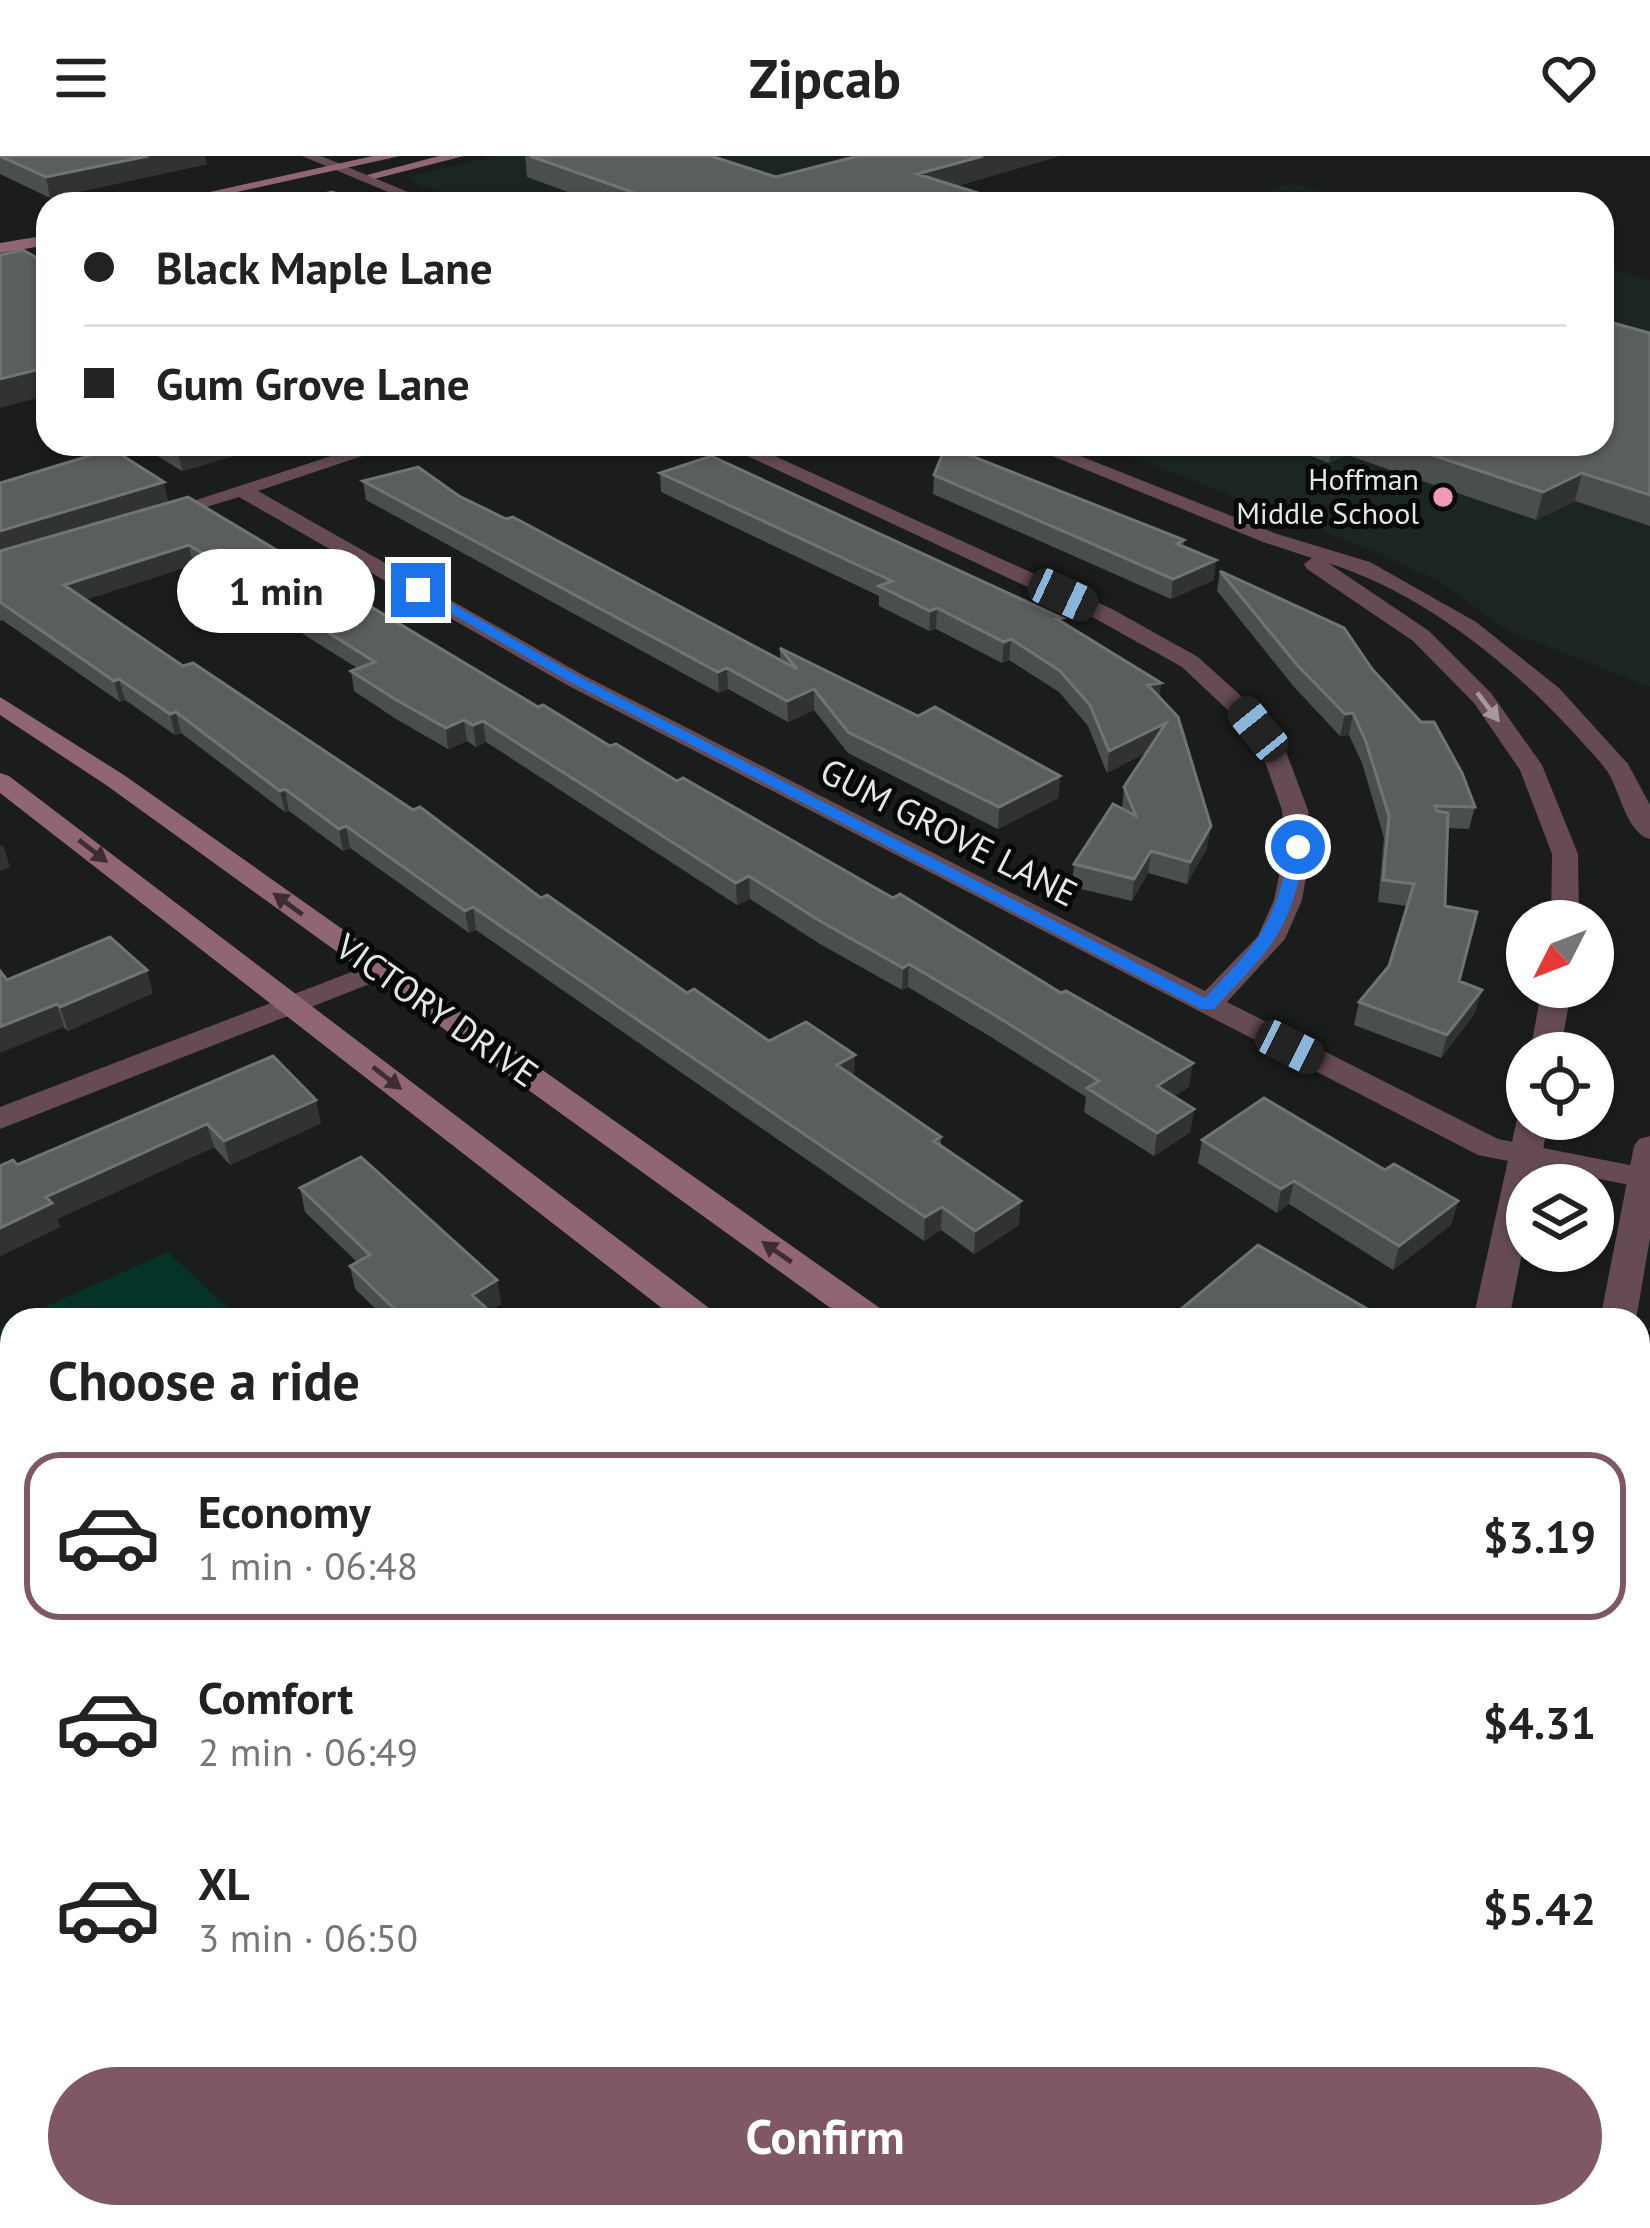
<!DOCTYPE html>
<html lang="en">
<head>
<meta charset="utf-8">
<style>
  body { margin:0; font-family:"PT Sans",sans-serif; background:#f6f6f6; color:#222; height:100vh; display:flex; flex-direction:column; font-size:45px; white-space:nowrap }
  * { box-sizing:border-box; margin:0 }
  p { font-size:39px; color:#767676 }
  .icon { flex:none; width:66px; height:66px; fill:none; stroke:currentColor; stroke-width:2; stroke-linecap:round; stroke-linejoin:round }
  .map { position:relative; flex:1; overflow:hidden }
  .drawer { position:absolute; left:0px; top:1152px; width:1650px; height:921px; display:flex; flex-direction:column; background:#fff; border-radius:36px 36px 0 0; box-shadow:0 3px 9px #0004 }
  .drawer>* { flex:none }
  .hud { position:absolute; left:36px; top:36px; width:1578px; height:264px; border-radius:36px; box-shadow:0 3px 9px #0004; display:grid; align-content:center; height:264px; padding:0 48px; background:#fff }
  .needle { width:78px; rotate:228deg }
  .controls { position:absolute; left:1506px; top:744px; display:grid; gap:24px }
  .controls a { display:grid; place-items:center; width:108px; height:108px; border-radius:50%; background:#fff; box-shadow:0 3px 9px #0004; font-size:60px }
  .end { position:absolute; width:54px; height:54px; margin:-27px; border:15px solid #1a73e8; background:#fff; box-shadow:0 0 0 6px #fff }
  .from { border-radius:50% }
  .bubble { position:absolute; height:84px; border-radius:42px; background:#fff; box-shadow:0 3px 9px #0004; font-size:39px; font-weight:800; line-height:84px; text-align:center }
  .car { position:absolute; width:36px; height:72px; margin:-36px -18px; border-radius:15px; box-shadow:0 0 9px 3px #0007; background:linear-gradient(#222 24%,#8ab4d8 0 40%,#222 0 76%,#8ab4d8 0 86%,#222 0) }
  .hud b { display:flex; align-items:center; gap:42px; height:114px; font-size:45px }
  .hud b+b { border-top:3px solid #e0e0e0 }
  .hud i { width:30px; height:30px; background:#222 }
  ul { padding:0; list-style:none }
  li { display:flex; align-items:center; gap:36px; height:168px; margin:0 24px 18px; padding:0 24px; border:6px solid transparent; border-radius:36px }
  li div { flex:1 }
  li b { display:block; font-size:45px }
  li em { font-style:normal; font-weight:800 }
  li.selected { border-color:#7f5864 }
  li>.icon { width:108px; height:108px; stroke-width:1.5 }
  h2 { padding:0 48px; font-size:54px; line-height:144px }
  .cta { display:flex; gap:24px; margin-top:auto; padding:24px 48px }
  .cta a { flex:1; height:138px; border-radius:72px; background:#7f5864; color:#fff; font-size:48px; font-weight:800; line-height:138px; text-align:center }
  header { display:flex; justify-content:space-between; align-items:center; height:156px; padding:0 48px; background:#fff; font-size:54px; font-weight:800 }
  .map>svg:first-child { display:block }
</style>
</head>
<body>
<header><svg class="icon" aria-label="menu" viewBox="0 0 24 24"><path d="M4 6h16M4 12h16M4 18h16"/></svg>Zipcab<svg class="icon" aria-label="heart" viewBox="0 0 24 24"><path d="M12 20l-8-8c-3-5 5-10 8-4 3-6 11-1 8 4z"/></svg></header>
<div class="map">
<svg width="1650" height="2072" viewBox="0 0 1650 2072">
  <rect width="100%" height="100%" fill="#1a1d1c"/>
  <!-- built -->
  <path fill="#1b2521" d="M496,0H853L1008,48H471L411,25L409,20Z
    M1291,27L1367,48H1227Z
    M1602,111L1650,124V531L1507,475L1440,426L1373,395L1099,288H1602Z"/>
  <!-- green -->
  <path fill="#063328" d="M168,1096L241,1164H15Z
    M12,1165V1478L0,1486V1171Z
    M540,2061H1114L1124,2072H527Z"/>
  <g fill="none" stroke-linecap="round" stroke-linejoin="round">
    <!-- minor -->
    <path fill="#664b53" fill-rule="evenodd" d="M368,288H398L258,335L583,519L1205,835L1258,780L1274,744L1285,691L1282,654L1261,594L1233,559L1182,511L1096,463L722,288H748L1112,453L1198,501L1251,549L1285,593L1308,654L1311,691L1302,744L1285,783L1227,846L1498,983L1650,1013V1033L1478,999L567,529L239,341L154,367L144,361Z
      M380,805L394,814L390,820L0,973V951Z
      M12,1856V1907L0,1912V1861Z"/>
    <!-- tertiary -->
    <path fill="#664b53" fill-rule="evenodd" d="M302,0H321L437,48H417Z
      M1023,288H1050L1277,378L1370,406L1476,466L1559,532L1628,608L1650,649V683C1626,677 1620,634 1607,615C1600,605 1591,596 1583,587C1516,512 1426,438 1328,407L1429,475L1491,537L1542,609L1578,698L1579,765H1551L1552,698L1520,614L1474,547L1413,485L1307,413L1304,408L1312,402L1263,386Z
      M1542,831H1572L1560,897H1530Z
      M1527,954V963H1549L1536,1029H1527V1072L1509,1164H1473L1517,963Z
      M1650,980V1082L1636,1164H1600L1634,990L1639,983Z
      M1638,1430L1650,1434V1524L1638,1519Z
      M1638,1833L1650,1837V1903L1638,1898Z
      M1650,2041V2072H1620L1625,2061H1638V2046Z"/>
    <!-- secondary -->
    <path fill="#8f6672" fill-rule="evenodd" d="M373,0H400L183,48H155Z
      M439,0H464L374,23L367,19Z
      M48,79V89L0,97V87Z
      M0,541L124,619L884,1155L890,1164H847L106,629L0,559Z
      M0,617L9,620L713,1155L719,1164H677L0,637Z
      M1638,1787L1650,1792V1845L1638,1840Z
      M1638,1968L1650,1973V2030L1638,2025Z"/>
  </g>
  <!-- wall -->
  <path fill="#4a4e4c" d="M0,0L207,8L50,42L0,18Z
    M525,0H711L776,21L858,0H1059L957,30L994,48H601L527,21Z
    M1650,177V370L1575,345L1536,364L1347,299L1329,307L1278,288H1602Z
    M138,288H275L182,315Z
    M660,317L1062,466L1161,527L1159,542L1207,692L1187,728L1148,717L1132,745L1072,731L1074,708L1122,653L1124,631L1147,596L1107,617L1088,570L1059,536L1009,504L1002,507L936,473L929,475L879,450V440L661,336Z
    M934,319L1184,384L1183,390L1214,424L1171,443L933,338Z
    M363,325L459,340L780,504V492L918,560L1060,620L1058,642L998,673L848,597L814,554L788,566L728,533L719,537L366,344Z
    M0,327L168,345L55,379L188,341L538,551L610,590L1189,931L1174,940L1194,953L1190,976L1154,1000L1084,956L1086,941L991,881L908,831L902,834L820,788L750,743L737,749L486,586L476,591L467,585L448,593L396,563L354,535L351,515L357,512L193,409L86,443L183,510L687,837L769,885L854,921L941,981V990L1019,1069L974,1098L941,1074L924,1085L476,774L469,777L350,692L343,695L289,655L285,656L181,577L175,579L125,544L120,546L2,464L0,465Z
    M1220,415L1372,513L1475,651L1469,673L1447,672L1445,750L1459,825L1475,857L1441,902L1354,869L1359,846L1389,810L1407,750L1378,746L1384,682L1362,607L1349,579L1340,580L1294,531L1217,435Z
    M7,824L153,837L68,875Z
    M273,900L321,967L230,1009L214,991L57,1063L60,1071L0,1100V1010L17,1009Z
    M1202,984L1385,1014L1458,1045L1451,1069L1393,1114L1289,1048L1277,1057L1198,1007Z
    M300,1032L497,1124L501,1148L489,1155L499,1164H387L355,1133L350,1110L357,1106L305,1056Z
    M1185,2061H1376L1366,2072H1195Z"/>
  <!-- shaded-wall -->
  <path fill="#303332" d="M148,0H205L207,8L50,42L46,21Z
    M983,0H1059L916,42L917,18Z
    M994,42V48H973Z
    M46,211L48,239L0,252V223Z
    M176,288H275L182,315Z
    M1332,288H1349L1347,299L1329,307Z
    M1582,317L1575,345L1536,364L1543,336Z
    M164,326L168,345L0,396V375Z
    M189,389L193,409L70,449L64,429Z
    M1216,404L1214,424L1171,443L1173,423Z
    M937,452L936,473L929,475L930,455Z
    M1011,483L1009,504L1002,507L1004,486Z
    M727,512L728,533L719,537L718,516Z
    M119,523L125,544L120,546L114,525Z
    M1161,527L1159,548L1148,529Z
    M814,533V554L788,566L787,545Z
    M176,556L181,577L175,579L170,558Z
    M1353,557L1349,579L1340,580L1345,558Z
    M464,564L467,585L448,593L446,572Z
    M483,565L486,586L476,591L473,569Z
    M1166,567L1164,588L1107,617L1109,595Z
    M1060,620L1058,642L998,673L999,651Z
    M285,633L289,655L285,656L280,635Z
    M346,670L350,692L343,695L339,673Z
    M1211,670L1207,692L1187,728L1190,706Z
    M3,689L10,711L0,715V690Z
    M1151,695L1148,717L1132,745L1134,723Z
    M749,720L750,743L737,749L736,727Z
    M473,751L476,774L469,777L465,755Z
    M909,808L908,831L902,834L903,812Z
    M147,814L153,837L68,875L60,851Z
    M1482,834L1475,857L1441,902L1447,879Z
    M57,848L64,871L0,897V871Z
    M855,899L854,922L837,909Z
    M1193,907L1189,931L1154,953L1157,930Z
    M316,944L321,967L230,1009L224,985Z
    M1194,953L1190,976L1154,1000L1157,977Z
    M207,968L214,991L57,1063L60,1071L0,1100V1072L46,1041Z
    M1294,1025L1289,1048L1277,1057L1281,1033Z
    M1021,1045L1019,1069L974,1098L975,1075Z
    M1458,1045L1451,1069L1393,1114L1399,1090Z
    M942,1051L941,1074L924,1085L925,1061Z
    M497,1124L501,1148L476,1163L472,1139Z
    M221,2061H272L259,2072H207Z
    M1357,2061H1376L1366,2072H1346Z"/>
  <!-- building -->
  <path fill="#5a5e5c" stroke="#707472" stroke-width="3" d="M0,0H148L46,21Z
    M530,0H711L776,21L858,0H983L917,18L994,42L973,48H666Z
    M332,36L361,48H281Z
    M23,94L48,108V211L0,223V99Z
    M1602,164L1650,177V339L1582,317L1543,336L1400,288H1602Z
    M946,290L1184,384L1177,388L1216,404L1173,423L934,319Z
    M112,293L164,326L0,375V327Z
    M711,300L1062,462L1057,463L1161,527L1148,529L1178,561L1211,670L1190,706L1151,695L1134,723L1074,708L1113,648L1136,660L1124,631L1166,567L1109,595L1090,549L1060,515L1011,483L1004,486L937,452L930,455L879,430L892,425L660,317Z
    M418,311L459,340L506,363L513,361L797,513L780,492L918,560L935,551L1060,620L999,651L848,576L814,533L787,545L727,512L718,516L363,325Z
    M188,341L538,551L543,549L610,590L616,588L677,625L683,622L893,742L900,738L1061,837L1066,835L1193,907L1157,930L1194,953L1157,977L1087,932L1099,925L993,858L909,808L903,812L820,765L749,720L736,727L483,565L473,569L464,564L446,572L393,542L351,515L375,506L189,389L64,429L183,510L193,507L413,654L420,651L541,742L547,739L687,837L694,833L769,885L806,866L855,899L837,909L941,981L934,985L1021,1045L975,1075L942,1051L925,1061L473,751L465,755L346,670L339,673L285,633L280,635L176,556L170,558L119,523L114,525L0,446V395Z
    M1220,415L1344,472L1372,513L1421,566H1434L1462,617L1475,651L1435,650L1437,655L1448,657L1445,750L1477,756L1459,825L1482,834L1447,879L1359,846L1389,810L1414,728L1383,724L1389,660L1366,586L1353,557L1345,558L1298,510Z
    M110,781L147,814L60,851L57,848L0,871V815L7,824Z
    M273,900L316,944L224,985L207,968L46,1041L52,1047L0,1072V1010L13,1004L17,1009Z
    M1264,942L1385,1014L1394,1008L1458,1045L1399,1090L1294,1025L1281,1033L1202,984Z
    M361,1001L497,1124L472,1139L499,1164H406L350,1110L370,1099L300,1032Z
    M1258,1089L1386,1164H1168Z
    M12,2028V2061H221L207,2072H0V2037Z
    M1232,2061H1357L1346,2072H1242Z"/>
  <!-- one-way arrows -->
  <defs><path id="oneway-solid" d="M-6-.8H1V-3.2L6.5 0L1 3.2V.8H-6Z" transform="scale(3)"/></defs>
  <use fill="#a5999c" href="#oneway-solid" transform="translate(1488 551) rotate(53)"/>
  <g fill="#3d2d32">
    <use href="#oneway-solid" transform="translate(93 695) rotate(38)"/>
    <use href="#oneway-solid" transform="translate(288 748) rotate(-144)"/>
    <use href="#oneway-solid" transform="translate(387 922) rotate(38)"/>
    <use href="#oneway-solid" transform="translate(777 1096) rotate(-145)"/>
  </g>
  <!-- route -->
  <path fill="#1a73e8" d="M414,431H423L580,521L1205,842C1259,785 1275,770 1290,691L1298,686L1306,691C1289,779 1273,790 1214,853H1201L570,526L414,436Z"/>
  <!-- markers -->
  <circle fill="#f19ab4" stroke="#060707" stroke-width="4.5" cx="1443" cy="341" r="12"/>
  <g text-anchor="middle" stroke-width="10" stroke-linejoin="round" paint-order="stroke">
    <!-- far-poi labels -->
    <g font-size="30" fill="#e4e7e6" stroke="#060707" text-anchor="end">
      <text x="1419" y="334">Hoffman<tspan x="1419" dy="34">Middle School</tspan></text>
    </g>
    <!-- street labels -->
    <g font-size="36" fill="#e4e7e6" stroke="#060707">
      <text transform="translate(949 676) rotate(27)" y="13">GUM GROVE LANE</text>
      <text transform="translate(437 854) rotate(35)" y="13">VICTORY DRIVE</text>
    </g>
  </g>
</svg>
<div class="controls">
<a><svg class="needle" viewBox="-14 -14 28 28"><path d="M0-13l5 13h-10z" fill="#e53935"/><path d="M0 13l5-13h-10z" fill="#767676"/></svg></a>
<a><svg class="icon" aria-label="locate" viewBox="0 0 24 24"><circle cx="12" cy="12" r="6"/><path d="M12 2v4M12 18v4M2 12h4M18 12h4"/></svg></a>
<a><svg class="icon" aria-label="layers" viewBox="0 0 24 24"><path d="M12 4l9 5-9 5-9-5zM3 14l9 5 9-5"/></svg></a>
</div>
<i class="end from" style="left:1298px;top:691px"></i>
<i class="end" style="left:418px;top:434px"></i>
<div class="bubble" style="left:177px;top:393px;width:198px">1 min</div>
<i class="car" style="left:1063px;top:439px;rotate:115deg"></i>
<i class="car" style="left:1258px;top:573px;rotate:321deg"></i>
<i class="car" style="left:1290px;top:891px;rotate:117deg"></i>
<div class="hud">
<b><i class="from"></i>Black Maple Lane</b>
<b><i></i>Gum Grove Lane</b>
</div>
<section class="drawer">
<h2>Choose a ride</h2>
<ul>
<li class="selected"><svg class="icon" aria-label="car" viewBox="0 0 24 24"><path d="M5 17H2v-5l4-1 3-4h7l3 4 3 1v5h-3M9 17h6M6 11h13"/><circle cx="7" cy="17" r="2"/><circle cx="17" cy="17" r="2"/></svg><div><b>Economy</b><p>1 min · 06:48</p></div><em>$3.19</em></li>
<li><svg class="icon" aria-label="car" viewBox="0 0 24 24"><path d="M5 17H2v-5l4-1 3-4h7l3 4 3 1v5h-3M9 17h6M6 11h13"/><circle cx="7" cy="17" r="2"/><circle cx="17" cy="17" r="2"/></svg><div><b>Comfort</b><p>2 min · 06:49</p></div><em>$4.31</em></li>
<li><svg class="icon" aria-label="car" viewBox="0 0 24 24"><path d="M5 17H2v-5l4-1 3-4h7l3 4 3 1v5h-3M9 17h6M6 11h13"/><circle cx="7" cy="17" r="2"/><circle cx="17" cy="17" r="2"/></svg><div><b>XL</b><p>3 min · 06:50</p></div><em>$5.42</em></li>
</ul>
<div class="cta"><a>Confirm</a></div>
</section>
</div>
</body>
</html>
